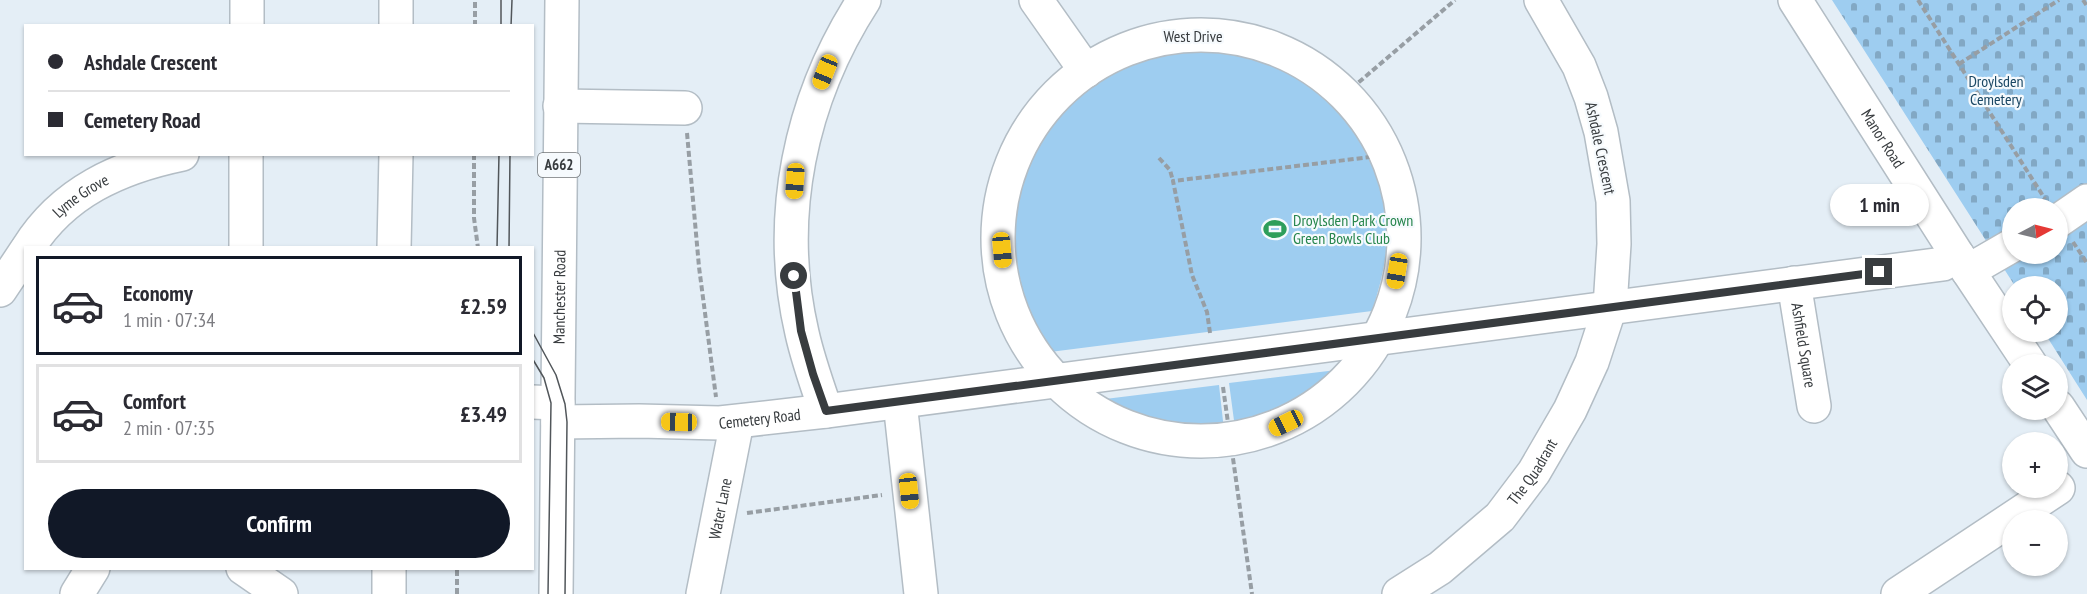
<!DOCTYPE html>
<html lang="en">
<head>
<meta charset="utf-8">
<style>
  body { margin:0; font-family:"PT Sans Narrow",sans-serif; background:#f7f7f7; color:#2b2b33; height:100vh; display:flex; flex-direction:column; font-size:22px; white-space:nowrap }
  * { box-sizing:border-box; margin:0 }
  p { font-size:20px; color:#7c7c81 }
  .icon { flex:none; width:33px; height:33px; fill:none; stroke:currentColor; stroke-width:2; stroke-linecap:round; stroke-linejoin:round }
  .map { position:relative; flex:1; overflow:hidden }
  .details { position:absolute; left:24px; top:246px; width:510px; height:324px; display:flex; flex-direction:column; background:#fff; border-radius:0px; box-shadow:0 2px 4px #0004 }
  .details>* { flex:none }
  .top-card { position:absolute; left:24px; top:24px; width:510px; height:132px; border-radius:0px; box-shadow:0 2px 4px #0004; display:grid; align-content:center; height:132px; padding:0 24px; background:#fff }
  .needle { width:39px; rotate:83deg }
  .controls { position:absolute; left:2002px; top:198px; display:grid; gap:12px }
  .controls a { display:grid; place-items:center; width:66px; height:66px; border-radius:50%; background:#fff; box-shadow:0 2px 4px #0004; font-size:30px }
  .end { position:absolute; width:27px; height:27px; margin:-14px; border:8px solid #383c3f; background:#fff; box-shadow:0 0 0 3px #fff }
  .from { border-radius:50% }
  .bubble { position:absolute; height:42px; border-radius:21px; background:#fff; box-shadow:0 2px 4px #0004; font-size:20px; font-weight:700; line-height:42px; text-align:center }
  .car { position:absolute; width:18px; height:36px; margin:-18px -9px; border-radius:8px; box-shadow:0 0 4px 2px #0007; background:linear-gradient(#f5c518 24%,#345 0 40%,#f5c518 0 76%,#345 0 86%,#f5c518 0) }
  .top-card b { display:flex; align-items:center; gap:21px; height:57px; font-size:22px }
  .top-card b+b { border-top:2px solid #e1e1e2 }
  .top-card i { width:15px; height:15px; background:#2b2b33 }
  ul { padding:10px 0 0; list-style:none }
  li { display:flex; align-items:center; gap:18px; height:99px; margin:0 12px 9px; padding:0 12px; border:3px solid #e1e1e2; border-radius:0px }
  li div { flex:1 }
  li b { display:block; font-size:22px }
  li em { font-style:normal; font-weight:700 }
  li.active { border-color:#111827 }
  li>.icon { width:54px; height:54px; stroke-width:1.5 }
  .action { display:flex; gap:12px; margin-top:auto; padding:12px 24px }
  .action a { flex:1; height:69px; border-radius:36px; background:#111827; color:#fff; font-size:24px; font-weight:700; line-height:69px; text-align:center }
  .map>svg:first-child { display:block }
</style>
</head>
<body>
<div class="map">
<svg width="2087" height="594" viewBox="0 0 2087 594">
  <defs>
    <pattern id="cemetery-stones" width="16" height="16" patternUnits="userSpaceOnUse" patternTransform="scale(1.5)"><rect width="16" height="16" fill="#9ecdf0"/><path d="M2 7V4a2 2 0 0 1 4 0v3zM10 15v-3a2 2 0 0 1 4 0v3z" fill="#82a8c4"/></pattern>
  </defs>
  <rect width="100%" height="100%" fill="#e4eef6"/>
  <!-- green -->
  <path fill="#9ecdf0" d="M1200,46C1292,52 1386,118 1388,217C1389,249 1382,281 1372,311L1050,352C1041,334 1030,314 1024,294C1002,218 1017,149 1076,95C1111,64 1153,47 1200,46Z
    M1345,369C1314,399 1277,419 1235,428L1229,383Z
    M1219,385L1224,430C1181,434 1134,424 1097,400Z"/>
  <!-- cemetery -->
  <path fill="url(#cemetery-stones)" fill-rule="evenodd" d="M1832,0H2087V400L2044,332H2058V286H2015ZM2013,208H2058V254H2013Z"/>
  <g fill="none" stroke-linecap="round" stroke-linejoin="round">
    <!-- minor casing -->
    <g stroke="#b3bdc5" stroke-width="36">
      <g id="minor">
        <path d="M1036,0L1086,71"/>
        <path id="s1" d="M1795,0L1958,256L2030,364"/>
        <path d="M247,26V0"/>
        <path d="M396,26V0"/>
        <circle cx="1201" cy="238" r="203"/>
        <path d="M560,106L685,108"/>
        <path d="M2058,221L2087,201"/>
        <path id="s2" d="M28,248C63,192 119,167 182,154"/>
        <path d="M246,248V154"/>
        <path d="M394,248L396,154"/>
        <path d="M1968,271L2013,245"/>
        <path id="s3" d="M1794,283L1814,406"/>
        <path d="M0,290L26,251"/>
        <path d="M532,402L558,403"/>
        <path d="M900,402L921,594"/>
        <path d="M2058,407L2087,451"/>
        <path d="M826,411C817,385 808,360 802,333C775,217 800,99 864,0"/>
        <path id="s4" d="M558,422L639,421L720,423L826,411L1943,264L1958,256"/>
        <path d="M243,568L281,594"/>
        <path d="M77,594L93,568"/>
        <path d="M389,594V568"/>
        <path id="s5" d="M703,594L737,422"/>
        <path id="s6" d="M1399,594L1440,568L1500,517L1534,472L1570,410L1592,362L1610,307L1614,244L1613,201L1601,132L1591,97L1579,66L1541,0"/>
        <path d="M1898,594L2058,488"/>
      </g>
    </g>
    <!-- major casing -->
    <g stroke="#b3bdc5" stroke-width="36">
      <g id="major">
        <path id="s7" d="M556,594L562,0"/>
      </g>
    </g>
    <!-- path -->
    <path stroke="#979ea4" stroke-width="4" stroke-dasharray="6 3" stroke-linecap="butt" d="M1918,0L2045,199
      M2083,0L2087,6
      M475,26V0
      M1959,64L2059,0
      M1345,94L1455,0
      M687,133L699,267L716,397
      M474,154V218L478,248
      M1159,158L1170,170L1173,181
      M2073,242L2087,263
      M1210,333L1207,312L1192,275L1173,181L1387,155
      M1223,387L1252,594
      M747,513L882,495
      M457,594V568"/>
    <!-- minor -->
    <use href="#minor" stroke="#fff" stroke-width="33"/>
    <!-- major -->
    <use href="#major" stroke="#fff" stroke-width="33"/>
    <!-- tram -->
    <path stroke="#51565a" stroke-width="1.5" d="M501,26V0
      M511,26L512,0
      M497,248L499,154
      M509,248L510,154
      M532,331L556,375L565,404L567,422L565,594
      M532,358L544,378L551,403L548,594"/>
  </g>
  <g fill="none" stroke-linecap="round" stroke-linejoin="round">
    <!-- route -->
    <path stroke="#383c3f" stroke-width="8" d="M794,276L801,331L813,374L826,411L1879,272"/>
  </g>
  <!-- icons -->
  <defs>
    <g id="stadium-bare" transform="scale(1.8)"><path d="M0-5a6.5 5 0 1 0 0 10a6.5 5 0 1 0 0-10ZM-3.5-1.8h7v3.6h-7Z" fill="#2e9e5b" stroke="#f6fafd" stroke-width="2.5" paint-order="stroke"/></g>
  </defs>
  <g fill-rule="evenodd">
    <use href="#stadium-bare" x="1275" y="229"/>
  </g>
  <g text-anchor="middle" stroke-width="4.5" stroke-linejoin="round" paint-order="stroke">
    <!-- shield labels -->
    <rect fill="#f6fafd" stroke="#717578" stroke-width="1.5" x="538" y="153" width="42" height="24" rx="4.5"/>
    <g font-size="15" font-weight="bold" fill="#383c3f">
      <text x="559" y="170">A662</text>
    </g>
    <!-- street labels -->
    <g font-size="16" fill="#383c3f" stroke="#f6fafd">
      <text x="1193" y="42">West Drive</text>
      <text dy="6" stroke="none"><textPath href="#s1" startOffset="164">Manor Road</textPath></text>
      <text transform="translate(1601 148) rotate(78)" y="6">Ashdale Crescent</text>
      <text dy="6" stroke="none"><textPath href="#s2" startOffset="75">Lyme Grove</textPath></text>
      <text dy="6" stroke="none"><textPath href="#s7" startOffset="297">Manchester Road</textPath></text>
      <text dy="6" stroke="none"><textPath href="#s3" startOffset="63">Ashfield Square</textPath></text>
      <text dy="6" stroke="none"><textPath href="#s4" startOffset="202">Cemetery Road</textPath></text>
      <text dy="6" stroke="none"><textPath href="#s6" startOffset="183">The Quadrant</textPath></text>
      <text dy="6" stroke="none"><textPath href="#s5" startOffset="87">Water Lane</textPath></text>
    </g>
    <!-- park labels -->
    <g font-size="16" fill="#1a4764" stroke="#f6fafd">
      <text x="1996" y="87">Droylsden<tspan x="1996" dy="18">Cemetery</tspan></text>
    </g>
    <!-- leisure labels -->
    <g font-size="16" fill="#27864d" stroke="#f6fafd" text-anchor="start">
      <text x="1293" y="226">Droylsden Park Crown<tspan x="1293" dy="18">Green Bowls Club</tspan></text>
    </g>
  </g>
</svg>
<div class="controls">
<a><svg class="needle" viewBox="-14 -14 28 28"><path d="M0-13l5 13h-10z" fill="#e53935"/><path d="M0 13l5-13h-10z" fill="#7c7c81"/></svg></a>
<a><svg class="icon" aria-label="locate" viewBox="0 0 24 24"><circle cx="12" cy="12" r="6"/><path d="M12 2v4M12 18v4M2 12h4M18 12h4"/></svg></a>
<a><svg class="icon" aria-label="layers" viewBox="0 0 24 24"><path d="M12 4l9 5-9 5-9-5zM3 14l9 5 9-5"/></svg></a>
<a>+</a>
<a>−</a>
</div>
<i class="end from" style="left:794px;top:276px"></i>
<i class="end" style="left:1879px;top:272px"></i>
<div class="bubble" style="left:1830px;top:184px;width:99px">1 min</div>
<i class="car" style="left:825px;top:72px;rotate:202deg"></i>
<i class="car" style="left:795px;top:181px;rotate:184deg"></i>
<i class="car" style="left:1002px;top:250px;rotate:175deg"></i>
<i class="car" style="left:1397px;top:271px;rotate:189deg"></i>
<i class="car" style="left:679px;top:422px;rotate:271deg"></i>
<i class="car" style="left:1286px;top:423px;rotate:244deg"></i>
<i class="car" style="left:909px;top:491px;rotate:174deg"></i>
<div class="top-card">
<b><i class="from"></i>Ashdale Crescent</b>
<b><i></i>Cemetery Road</b>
</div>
<section class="details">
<ul>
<li class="active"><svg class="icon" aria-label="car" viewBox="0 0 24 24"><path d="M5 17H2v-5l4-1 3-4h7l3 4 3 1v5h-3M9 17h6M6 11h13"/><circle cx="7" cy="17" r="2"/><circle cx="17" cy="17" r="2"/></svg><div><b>Economy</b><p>1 min · 07:34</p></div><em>£2.59</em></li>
<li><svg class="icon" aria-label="car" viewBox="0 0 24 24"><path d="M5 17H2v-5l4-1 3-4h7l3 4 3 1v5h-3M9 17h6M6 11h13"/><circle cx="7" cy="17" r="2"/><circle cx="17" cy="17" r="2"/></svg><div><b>Comfort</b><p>2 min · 07:35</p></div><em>£3.49</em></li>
</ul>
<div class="action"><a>Confirm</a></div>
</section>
</div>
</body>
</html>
